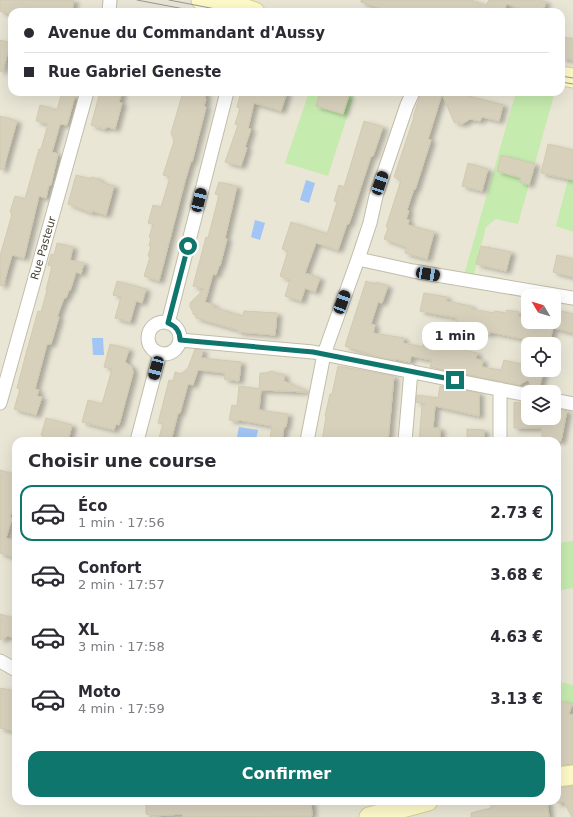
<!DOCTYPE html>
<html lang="fr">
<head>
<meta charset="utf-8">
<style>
  body { margin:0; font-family:"DejaVu Sans",sans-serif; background:#f2f2f3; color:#2b2b33; height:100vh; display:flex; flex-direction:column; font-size:15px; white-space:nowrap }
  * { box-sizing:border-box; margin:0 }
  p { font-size:13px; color:#7c7c81 }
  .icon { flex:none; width:22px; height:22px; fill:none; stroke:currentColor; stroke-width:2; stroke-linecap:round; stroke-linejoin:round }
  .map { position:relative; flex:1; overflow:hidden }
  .sheet { position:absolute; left:12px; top:437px; width:549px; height:368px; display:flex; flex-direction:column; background:#fff; border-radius:12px; box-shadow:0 4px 16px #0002 }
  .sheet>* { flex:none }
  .banner { position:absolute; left:8px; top:8px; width:557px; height:88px; border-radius:12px; box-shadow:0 4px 16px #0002; display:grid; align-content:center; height:88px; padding:0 16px; background:#fff }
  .needle { width:26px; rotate:308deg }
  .tools { position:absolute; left:521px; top:289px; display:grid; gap:8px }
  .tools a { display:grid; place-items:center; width:40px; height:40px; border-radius:8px; background:#fff; box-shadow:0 4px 16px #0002; font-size:20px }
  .end { position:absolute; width:18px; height:18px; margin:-9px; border:5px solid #0f766e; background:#fff; box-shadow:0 0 0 2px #fff }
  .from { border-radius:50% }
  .bubble { position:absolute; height:28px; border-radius:12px; background:#fff; box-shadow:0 4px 16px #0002; font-size:13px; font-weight:600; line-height:28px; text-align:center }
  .car { position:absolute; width:12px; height:24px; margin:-12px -6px; border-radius:5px; box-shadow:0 0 3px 1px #0007; background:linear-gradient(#222 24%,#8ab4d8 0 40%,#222 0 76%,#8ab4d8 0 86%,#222 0) }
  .banner b { display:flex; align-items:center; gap:14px; height:38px; font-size:15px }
  .banner b+b { border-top:1px solid #e1e1e2 }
  .banner i { width:10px; height:10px; background:#2b2b33 }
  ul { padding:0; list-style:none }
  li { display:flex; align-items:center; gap:12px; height:56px; margin:0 8px 6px; padding:0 8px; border:2px solid transparent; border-radius:12px }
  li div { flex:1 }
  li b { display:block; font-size:15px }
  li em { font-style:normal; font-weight:600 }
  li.active { border-color:#0f766e }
  li>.icon { width:36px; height:36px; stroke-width:1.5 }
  h2 { padding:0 16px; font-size:18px; line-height:48px }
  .primary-button { display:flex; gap:8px; margin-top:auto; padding:8px 16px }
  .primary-button a { flex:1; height:46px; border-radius:12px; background:#0f766e; color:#fff; font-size:16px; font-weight:600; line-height:46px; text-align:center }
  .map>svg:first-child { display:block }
</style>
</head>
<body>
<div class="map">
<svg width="573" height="817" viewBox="0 0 573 817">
  <defs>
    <filter id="shadow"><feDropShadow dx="4.5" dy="2.5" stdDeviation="2" flood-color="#0004"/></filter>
  </defs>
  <rect width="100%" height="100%" fill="#f5f3e8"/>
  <!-- residential -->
  <path fill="#e9e6d6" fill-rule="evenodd" d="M0,0H573V817H0ZM12,12H561V92H12ZM528,296H554V322H528ZM528,344H554V370H528ZM528,392H554V418H528ZM16,441H557V801H16Z"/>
  <!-- green -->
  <path fill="#c6ebaf" d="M309,92H355L328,176L285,163Z
    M516,92H555L518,224L496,219L486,227L474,274L503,278L502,284L464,275Z
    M573,160V232L556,226Z
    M573,541V588L557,591V543Z
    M557,681L573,685V704L557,700Z"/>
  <!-- water -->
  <path fill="#a1c5f4" d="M306,180L315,183L309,203L300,200Z
    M255,220L265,223L260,240L251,237Z
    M92,338H103L104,355H93Z
    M239,427L258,430L256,440L237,437Z"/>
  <!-- building -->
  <path fill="#d7d1bc" stroke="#d2caaf" filter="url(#shadow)" d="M0,0H74L72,12H44L26,8L25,12L14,10L12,12V15L0,11Z
    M361,0H471L486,6L489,0H540L546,2L543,12H530L507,4L503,12H391L361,2Z
    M563,37L573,39V60L561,58Z
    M0,40L11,43L2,72L0,71Z
    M62,92L75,96L67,125L60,124L52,152L58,154L51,185H49L46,198L39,196L24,258L12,255L3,286L0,285V256L12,214L10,212L15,196L25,199L39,149H41L48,124L36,121L40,105L57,110Z
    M100,92H122L119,102L122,103L115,129L108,127L104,129L91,125Z
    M183,92H206L205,98L206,99L204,106L206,107L192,162L191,161L185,181L159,281L144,276L150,257L148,256L151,246H149L151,238L149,237L153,224L148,223L153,205L161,207L170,177L163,175L174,141L171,133Z
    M241,92H287L281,111L254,103L248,128L251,129L245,147L247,148L241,166L225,162L238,125L235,124L240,108L237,107Z
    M320,92H340L349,95L343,114L316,106Z
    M421,92H453L503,105L499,121L482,117L480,121L470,119L462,124L454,122L442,94L428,139L431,140L415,190L414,189L407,210L409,211L406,219L409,220L408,225L434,232L427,259L405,253L406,247L384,239L388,228L386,227L401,180L394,177L414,117H413Z
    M0,116L17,121L3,170L0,169Z
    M364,121L383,127L373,156H371L349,224H347L338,250L316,243L305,273L320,278L315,292L305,288L301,301L285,296L290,280L280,276L288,251L282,249L291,222L327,234L337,202L334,201L339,185L344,187Z
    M548,144L573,150V180L541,173Z
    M501,155L535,164L529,185L520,182L521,178L497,171Z
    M468,163L488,169L482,191L462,186Z
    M76,175L90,179L92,177L99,179L101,182L114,186L106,215L92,211V213L68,204Z
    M219,182L237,186L225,238L227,239L220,266H219L216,275L213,274L205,302L214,305L213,307L243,316L244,311L277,313L275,335L238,332V330L196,318V315L193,314V312L190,307V303L204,289L193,286L206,237L208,238L219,195L215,194Z
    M57,243L73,247L70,260L84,263L81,274L76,272L70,291L69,290L66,298H64L57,317H59L51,344H47L35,389L39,390L37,396L42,397L36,415L14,409L20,389L17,388L27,350L38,311L41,312L47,290H46L52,266L48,265L51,254L54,255Z
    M481,246L511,252L506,271L476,264Z
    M557,255L573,259V277L553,272Z
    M117,281L146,289L142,303L136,301L130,322L115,318L121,297L113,295Z
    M366,281L375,284L376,282L388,286L382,303L378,302L371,324L375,325L373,333L404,338L403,343L423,347L425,336L445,339L456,343L455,348L477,353L476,359L483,360L482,367L501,370L504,360L528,366V370H544L538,392H536L528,380L519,385L430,367L432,360L411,356L410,362L396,359V360L382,358L345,346Z
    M424,293L447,297L446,301L471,306V309L494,313L495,311L506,313L507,310L519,312L518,316L528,318V322H554L557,310L573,314V333L554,328V323L550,341L538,339L537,342L490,332V334L455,328L457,318L420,311Z
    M110,344L129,349L125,362L132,367L133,373L119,425L116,424L114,430L82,422L88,400L102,404L112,369L104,367Z
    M195,349L203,350L201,358L241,362L239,381L224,379L225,373L198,370L193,385L188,384L180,413H178L171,441H158L163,424L158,423L169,380L173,381L175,372L181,374L188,368Z
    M338,366L394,376L388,441H322L326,417L325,416L330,394H332Z
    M272,371L278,374H284V381L307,391V392L261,390L259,410L288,414L286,427H284L282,441L270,439L272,426L239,420V421L229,420L232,405L237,406L239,386L259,389L260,373H266Z
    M440,386L479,393V416L435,406L433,428H440V441H419L422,406H425V404L416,402L417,395L438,398Z
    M514,402L528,404V418H554V408L567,411L561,441H542V428H514Z
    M46,418L72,425L68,441H41L43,435H41Z
    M467,429L484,430V441H467Z
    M0,470L16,475V497L10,517L12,518L6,538L16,541V558L0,553Z
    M0,614L16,619V639L8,636L0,640Z
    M0,688L16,691V732L0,728Z
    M560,701L572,704L569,714L573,715V764L557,766V711Z
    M573,786V817H572L564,802L557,803V788Z
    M146,801H311L312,816L183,817L182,814L154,816L146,814Z
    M490,801H547L549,817H471V813L491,808Z"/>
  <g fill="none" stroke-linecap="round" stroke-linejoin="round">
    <!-- street casing -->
    <g stroke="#c1bdaa" stroke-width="15">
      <path id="street" d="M109,12L110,0
        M358,259L413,271L573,298
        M148 338a16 16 0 1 1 32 0a16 16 0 1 1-32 0Z
        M168,323L227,92
        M180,340L313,352L528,395
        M500,389V441
        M554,400L573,404
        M0,403L87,92
        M137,441L160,353
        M307,441L324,354L358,259L370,223L376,196L407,105L413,92
        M405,441L411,371
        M0,661L16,670"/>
    </g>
    <!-- secondary casing -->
    <g stroke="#d7d095" stroke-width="21">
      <path id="secondary" d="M201,0L246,9L255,12
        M561,76L573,78
        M557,777L573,775
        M369,817L428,801"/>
    </g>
    <!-- street -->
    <use href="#street" stroke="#fff" stroke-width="13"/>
    <!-- secondary -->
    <use href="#secondary" stroke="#fffac8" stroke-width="19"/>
    <!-- tram -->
    <path stroke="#979797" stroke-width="1" d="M137,0L200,12
      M169,0L231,12
      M561,76L573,78
      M561,82L573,84"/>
  </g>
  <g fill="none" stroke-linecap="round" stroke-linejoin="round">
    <!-- route -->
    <path stroke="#0f766e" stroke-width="5" d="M188,246L168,323C176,326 180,331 180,340L313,352L455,380"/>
  </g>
  <g text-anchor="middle" stroke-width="4" stroke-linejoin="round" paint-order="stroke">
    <!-- street labels -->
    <g font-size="11" fill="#494436" stroke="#fff">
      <text transform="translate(43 248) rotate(-74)" y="4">Rue Pasteur</text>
    </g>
  </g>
</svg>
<div class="tools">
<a><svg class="needle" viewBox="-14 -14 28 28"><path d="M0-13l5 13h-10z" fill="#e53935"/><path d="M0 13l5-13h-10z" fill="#7c7c81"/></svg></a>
<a><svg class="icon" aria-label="locate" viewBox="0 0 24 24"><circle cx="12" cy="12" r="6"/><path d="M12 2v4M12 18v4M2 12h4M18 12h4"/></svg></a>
<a><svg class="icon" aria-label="layers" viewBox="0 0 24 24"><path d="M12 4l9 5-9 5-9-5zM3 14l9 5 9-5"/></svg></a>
</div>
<i class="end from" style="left:188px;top:246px"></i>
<i class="end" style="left:455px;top:380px"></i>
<div class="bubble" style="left:422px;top:322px;width:66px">1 min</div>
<i class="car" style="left:380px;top:183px;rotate:19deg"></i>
<i class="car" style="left:199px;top:200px;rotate:14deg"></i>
<i class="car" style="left:428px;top:274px;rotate:99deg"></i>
<i class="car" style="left:342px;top:302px;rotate:20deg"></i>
<i class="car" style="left:156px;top:368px;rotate:195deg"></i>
<div class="banner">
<b><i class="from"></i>Avenue du Commandant d'Aussy</b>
<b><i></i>Rue Gabriel Geneste</b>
</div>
<section class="sheet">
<h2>Choisir une course</h2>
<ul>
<li class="active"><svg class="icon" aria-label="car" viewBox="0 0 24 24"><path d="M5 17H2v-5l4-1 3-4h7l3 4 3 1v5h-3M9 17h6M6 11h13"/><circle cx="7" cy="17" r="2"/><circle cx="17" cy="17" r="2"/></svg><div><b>Éco</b><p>1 min · 17:56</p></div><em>2.73 €</em></li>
<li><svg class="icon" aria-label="car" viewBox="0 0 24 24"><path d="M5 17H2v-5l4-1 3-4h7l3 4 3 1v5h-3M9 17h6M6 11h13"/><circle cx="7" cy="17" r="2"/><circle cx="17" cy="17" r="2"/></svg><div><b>Confort</b><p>2 min · 17:57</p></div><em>3.68 €</em></li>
<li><svg class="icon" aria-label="car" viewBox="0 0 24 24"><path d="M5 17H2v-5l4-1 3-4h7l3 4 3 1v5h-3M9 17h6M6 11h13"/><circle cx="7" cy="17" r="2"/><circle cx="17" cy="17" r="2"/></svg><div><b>XL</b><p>3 min · 17:58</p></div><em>4.63 €</em></li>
<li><svg class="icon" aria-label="car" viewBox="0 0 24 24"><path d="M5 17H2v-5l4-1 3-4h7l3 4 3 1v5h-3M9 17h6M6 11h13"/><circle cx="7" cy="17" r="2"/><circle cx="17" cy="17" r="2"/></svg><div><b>Moto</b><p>4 min · 17:59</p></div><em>3.13 €</em></li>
</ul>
<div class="primary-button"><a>Confirmer</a></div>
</section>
</div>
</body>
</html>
